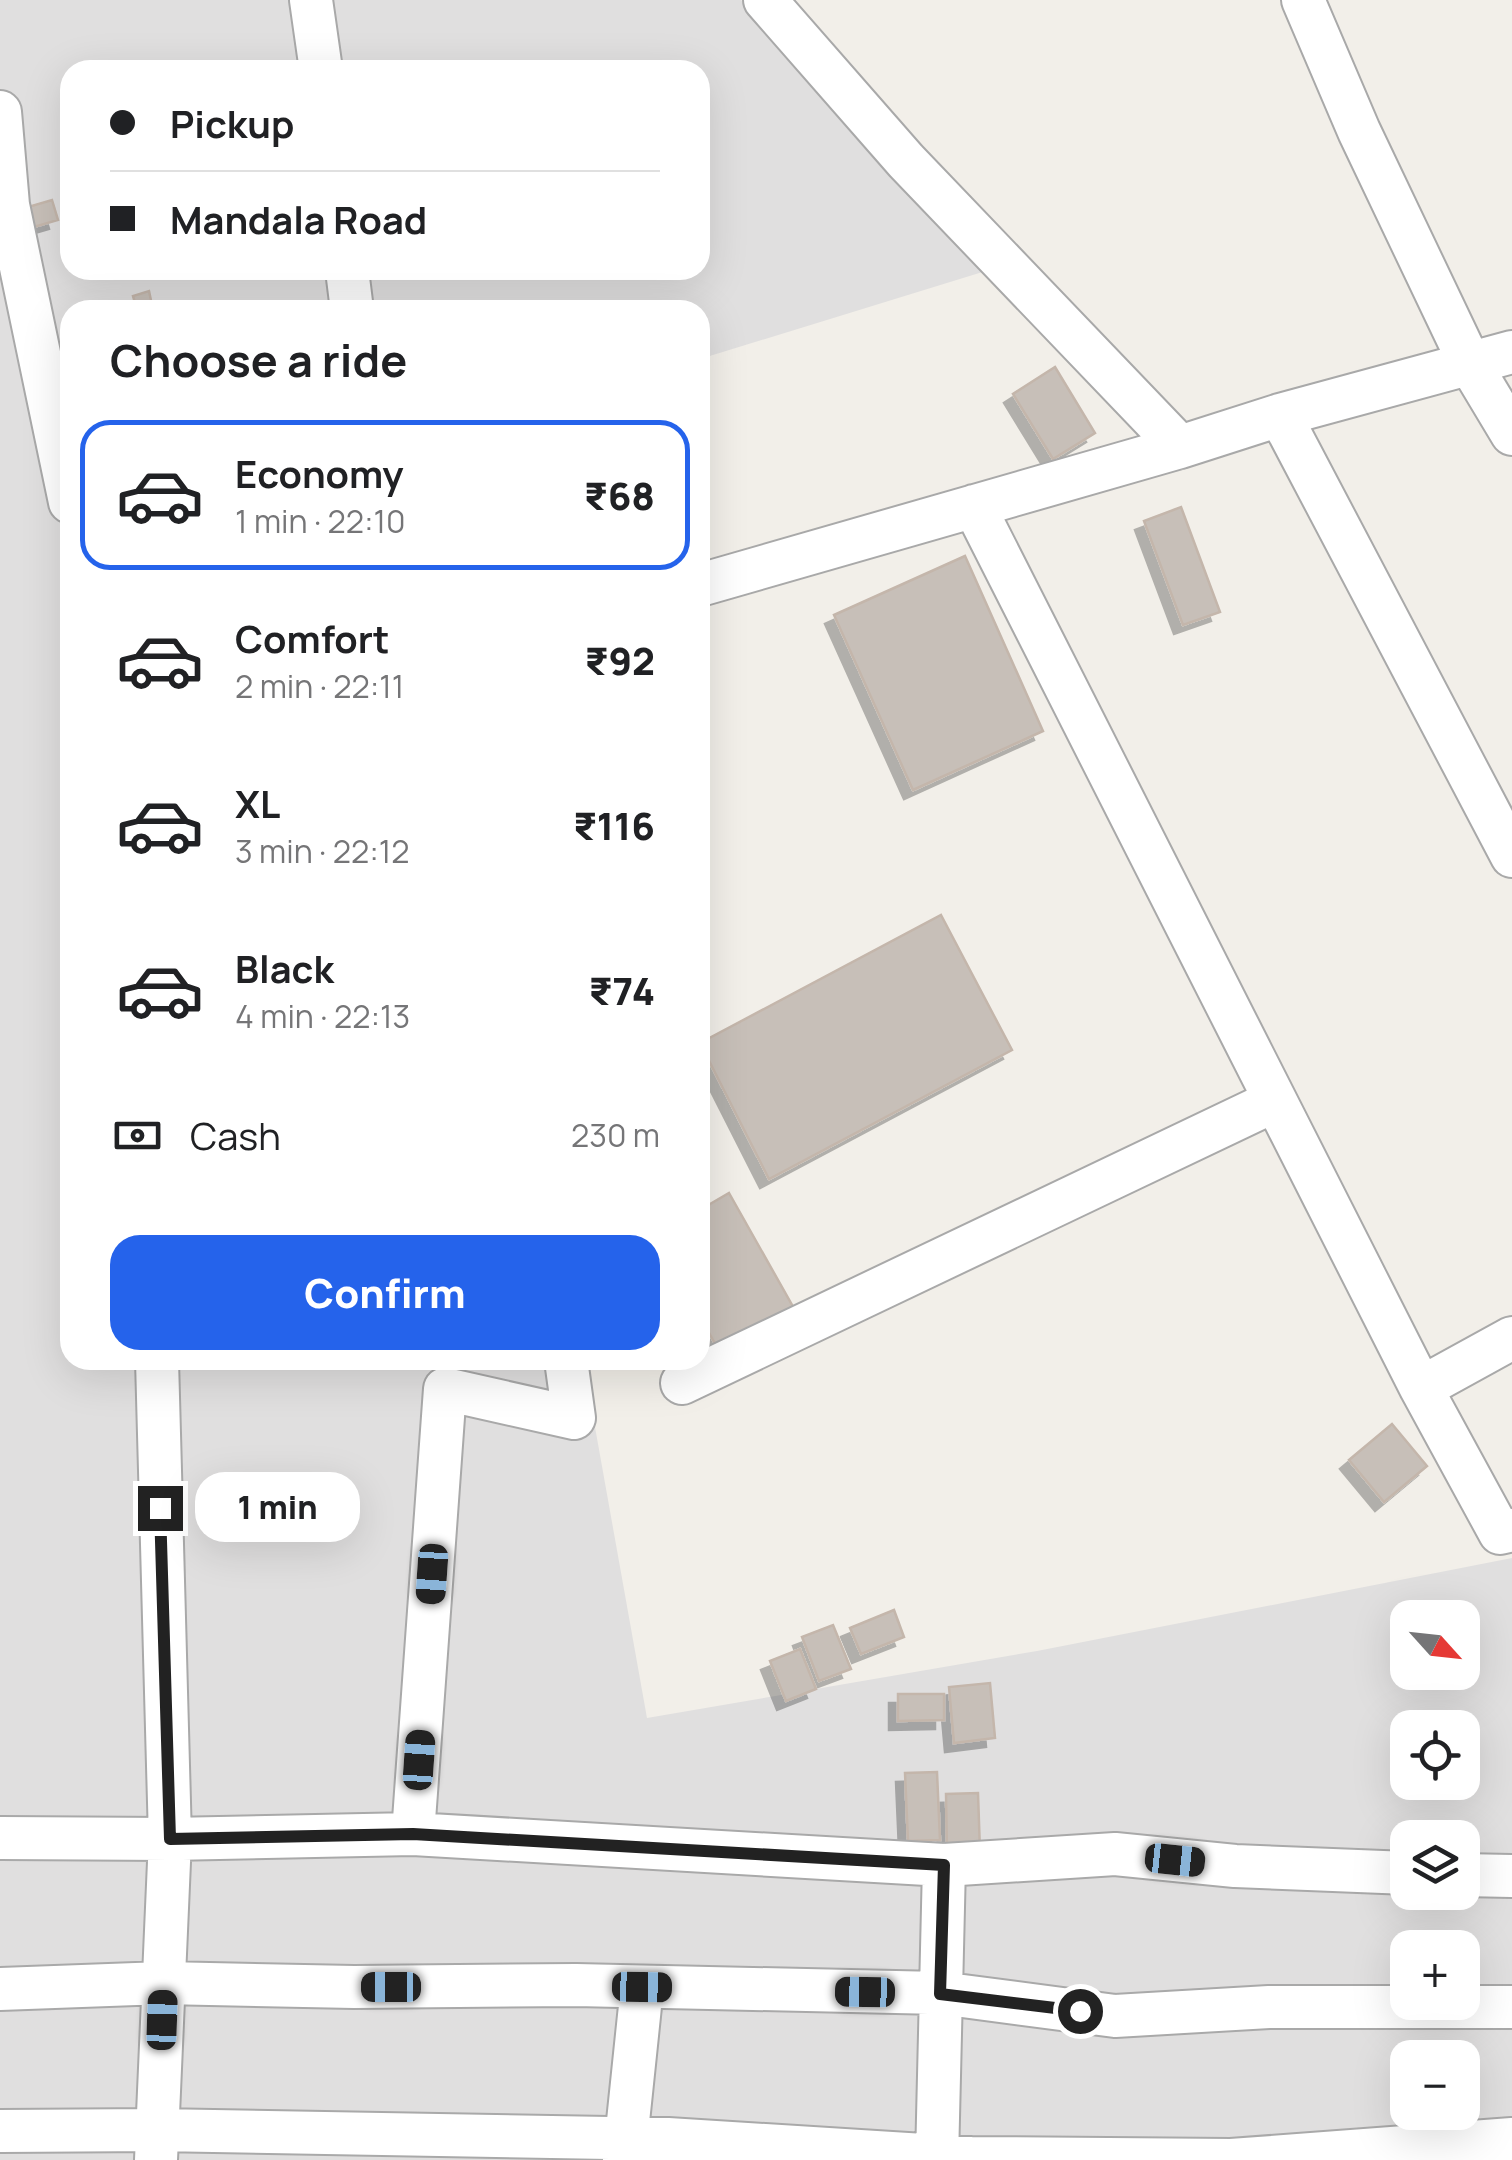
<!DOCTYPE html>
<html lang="en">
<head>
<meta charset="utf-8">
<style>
  body { margin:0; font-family:Manrope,sans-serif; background:#f2f2f2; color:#202124; height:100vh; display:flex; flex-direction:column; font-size:38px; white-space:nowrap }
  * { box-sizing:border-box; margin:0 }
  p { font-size:32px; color:#757577 }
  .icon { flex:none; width:55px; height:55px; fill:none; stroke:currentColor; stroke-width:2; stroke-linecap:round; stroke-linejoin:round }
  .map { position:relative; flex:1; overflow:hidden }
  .side { position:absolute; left:60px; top:300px; width:650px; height:1070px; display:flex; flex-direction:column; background:#fff; border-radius:30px; box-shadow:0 10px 40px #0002 }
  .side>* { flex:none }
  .banner { position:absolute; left:60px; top:60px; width:650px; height:220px; border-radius:30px; box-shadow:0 10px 40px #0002; display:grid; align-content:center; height:220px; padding:0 50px; background:#fff }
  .needle { width:65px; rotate:117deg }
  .buttons { position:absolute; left:1390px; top:1600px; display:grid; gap:20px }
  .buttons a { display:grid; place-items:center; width:90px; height:90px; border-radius:20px; background:#fff; box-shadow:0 10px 40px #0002; font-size:50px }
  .end { position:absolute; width:45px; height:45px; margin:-22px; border:12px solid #222; background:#fff; box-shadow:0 0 0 5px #fff }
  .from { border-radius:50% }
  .bubble { position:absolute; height:70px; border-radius:30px; background:#fff; box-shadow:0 10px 40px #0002; font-size:32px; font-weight:800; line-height:70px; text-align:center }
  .car { position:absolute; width:30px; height:60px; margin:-30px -15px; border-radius:12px; box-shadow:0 0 8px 2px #0007; background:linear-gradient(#222 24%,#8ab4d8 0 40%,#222 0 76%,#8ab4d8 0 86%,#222 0) }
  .banner b { display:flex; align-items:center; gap:35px; height:95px; font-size:38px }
  .banner b+b { border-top:2px solid #e0e0e0 }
  .banner i { width:25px; height:25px; background:#202124 }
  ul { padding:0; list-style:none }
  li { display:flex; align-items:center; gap:30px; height:150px; margin:0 20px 15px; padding:0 30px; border:5px solid transparent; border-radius:30px }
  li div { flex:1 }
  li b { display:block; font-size:38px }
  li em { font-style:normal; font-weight:800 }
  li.current { border-color:#2563eb }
  li>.icon { width:90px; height:90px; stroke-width:1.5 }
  h2 { padding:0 50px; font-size:45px; line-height:120px }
  .pay { display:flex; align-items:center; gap:25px; height:110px; padding:0 50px; font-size:38px }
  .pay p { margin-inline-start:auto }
  .primary-button { display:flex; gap:20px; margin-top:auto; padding:20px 50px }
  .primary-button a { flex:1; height:115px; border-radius:30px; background:#2563eb; color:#fff; font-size:40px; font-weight:800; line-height:115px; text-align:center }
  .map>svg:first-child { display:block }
</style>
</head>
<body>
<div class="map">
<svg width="1512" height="2160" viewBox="0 0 1512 2160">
  <defs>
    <filter id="shadow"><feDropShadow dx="-9" dy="9" stdDeviation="0" flood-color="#0004"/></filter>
  </defs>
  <rect width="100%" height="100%" fill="#f2efe9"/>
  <!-- residential -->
  <path fill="#e0dfdf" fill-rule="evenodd" d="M0,0H741L989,270L700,359V310H70V1360H583L647,1718L1037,1651L1512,1558V2160H0ZM70,70H700V270H70ZM1408,1618H1462V1672H1408ZM1408,1728H1462V1782H1408ZM1408,1838H1462V1892H1408ZM1408,1948H1462V2002H1408ZM1408,2058H1462V2112H1408Z"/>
  <!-- building -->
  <path fill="#c7bfb8" stroke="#c4b6ab" stroke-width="2.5" filter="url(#shadow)" d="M52,200L58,220L27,229L21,209Z
    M149,291L153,310H137L133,296Z
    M1055,367L1095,433L1053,459L1013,394Z
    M1181,507L1220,612L1183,625L1144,521Z
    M965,556L1043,731L913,790L834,615Z
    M941,915L1012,1050L769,1179L700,1043Z
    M729,1193L796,1312L721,1354L700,1317V1210Z
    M1392,1424L1427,1466L1384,1502L1349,1460Z
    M894,1610L904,1637L861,1654L850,1628Z
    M833,1625L851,1669L819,1681L802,1637Z
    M800,1649L816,1689L786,1701L770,1661Z
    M990,1683L995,1738L954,1743L949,1687Z
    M898,1694H944V1720L898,1721Z
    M937,1772L940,1840L908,1841L905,1773Z
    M978,1793L980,1851L947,1852L946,1794Z"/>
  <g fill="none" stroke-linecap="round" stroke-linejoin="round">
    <!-- street casing -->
    <g stroke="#a9a9a9" stroke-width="46">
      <path id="street" d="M311,0L321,70
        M765,0L906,161L1180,447
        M1303,0L1359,131L1470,364L1512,434
        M0,112L8,205L70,502
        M347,270L352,310
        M1280,415L1512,856
        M974,506L1421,1388L1500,1533L1512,1530
        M700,585L1180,447L1280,415L1512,352
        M682,1383L1274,1101
        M1421,1388L1512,1338
        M413,1834L445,1389L574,1418L566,1360
        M0,1838L170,1839L413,1834L944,1865L1115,1854L1235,1866L1408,1873
        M1462,1875L1512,1876
        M0,1989L163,1983L354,1987L576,1985L940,1993L1115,2016L1269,2007H1512
        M0,2131L157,2130L668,2139L971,2158L1231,2160L1512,2139
        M156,2160L170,1839L157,1360
        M624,2160L642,1987
        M937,2160L944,1865"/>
    </g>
    <!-- street -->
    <use href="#street" stroke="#fff" stroke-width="42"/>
  </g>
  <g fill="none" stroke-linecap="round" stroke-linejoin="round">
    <!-- route -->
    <path stroke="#222" stroke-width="12" d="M160,1508L170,1839L413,1834L944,1865L940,1994L1080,2011"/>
  </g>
</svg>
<div class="buttons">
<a><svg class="needle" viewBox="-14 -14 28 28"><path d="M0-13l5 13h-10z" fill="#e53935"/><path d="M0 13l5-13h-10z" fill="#757577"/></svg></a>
<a><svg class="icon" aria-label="locate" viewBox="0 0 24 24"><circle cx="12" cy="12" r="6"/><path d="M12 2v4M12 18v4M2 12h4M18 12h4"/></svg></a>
<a><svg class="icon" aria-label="layers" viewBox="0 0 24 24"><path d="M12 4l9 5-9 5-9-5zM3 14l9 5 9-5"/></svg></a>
<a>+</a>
<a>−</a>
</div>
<i class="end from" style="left:1080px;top:2011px"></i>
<i class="end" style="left:160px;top:1508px"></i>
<div class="bubble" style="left:195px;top:1472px;width:165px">1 min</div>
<i class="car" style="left:432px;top:1574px;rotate:184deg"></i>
<i class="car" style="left:419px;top:1760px;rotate:4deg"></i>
<i class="car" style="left:1175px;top:1860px;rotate:96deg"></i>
<i class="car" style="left:391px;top:1987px;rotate:270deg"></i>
<i class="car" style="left:642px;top:1987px;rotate:91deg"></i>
<i class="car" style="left:865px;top:1992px;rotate:271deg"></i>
<i class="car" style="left:162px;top:2020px;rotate:2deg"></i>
<div class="banner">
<b><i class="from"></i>Pickup</b>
<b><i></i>Mandala Road</b>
</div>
<section class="side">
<h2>Choose a ride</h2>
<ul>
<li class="current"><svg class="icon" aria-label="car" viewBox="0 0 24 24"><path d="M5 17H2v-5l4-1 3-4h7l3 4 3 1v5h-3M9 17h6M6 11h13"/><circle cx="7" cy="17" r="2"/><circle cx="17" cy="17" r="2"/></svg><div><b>Economy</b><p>1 min · 22:10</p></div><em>₹68</em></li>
<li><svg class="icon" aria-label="car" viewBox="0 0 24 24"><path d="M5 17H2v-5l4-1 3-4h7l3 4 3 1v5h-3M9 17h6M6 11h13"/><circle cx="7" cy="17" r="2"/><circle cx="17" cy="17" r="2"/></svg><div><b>Comfort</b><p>2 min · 22:11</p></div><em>₹92</em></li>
<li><svg class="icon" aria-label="car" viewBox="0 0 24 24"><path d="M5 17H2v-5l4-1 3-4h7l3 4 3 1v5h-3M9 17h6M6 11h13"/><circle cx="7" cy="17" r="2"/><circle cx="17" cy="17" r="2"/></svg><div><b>XL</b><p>3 min · 22:12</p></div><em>₹116</em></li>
<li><svg class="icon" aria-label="car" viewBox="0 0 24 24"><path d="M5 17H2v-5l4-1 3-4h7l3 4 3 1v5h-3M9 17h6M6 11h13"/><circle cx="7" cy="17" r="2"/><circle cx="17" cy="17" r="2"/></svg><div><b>Black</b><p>4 min · 22:13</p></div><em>₹74</em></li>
</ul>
<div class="pay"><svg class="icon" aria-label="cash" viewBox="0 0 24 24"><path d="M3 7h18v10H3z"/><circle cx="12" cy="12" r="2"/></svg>Cash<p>230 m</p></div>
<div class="primary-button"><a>Confirm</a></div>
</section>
</div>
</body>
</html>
